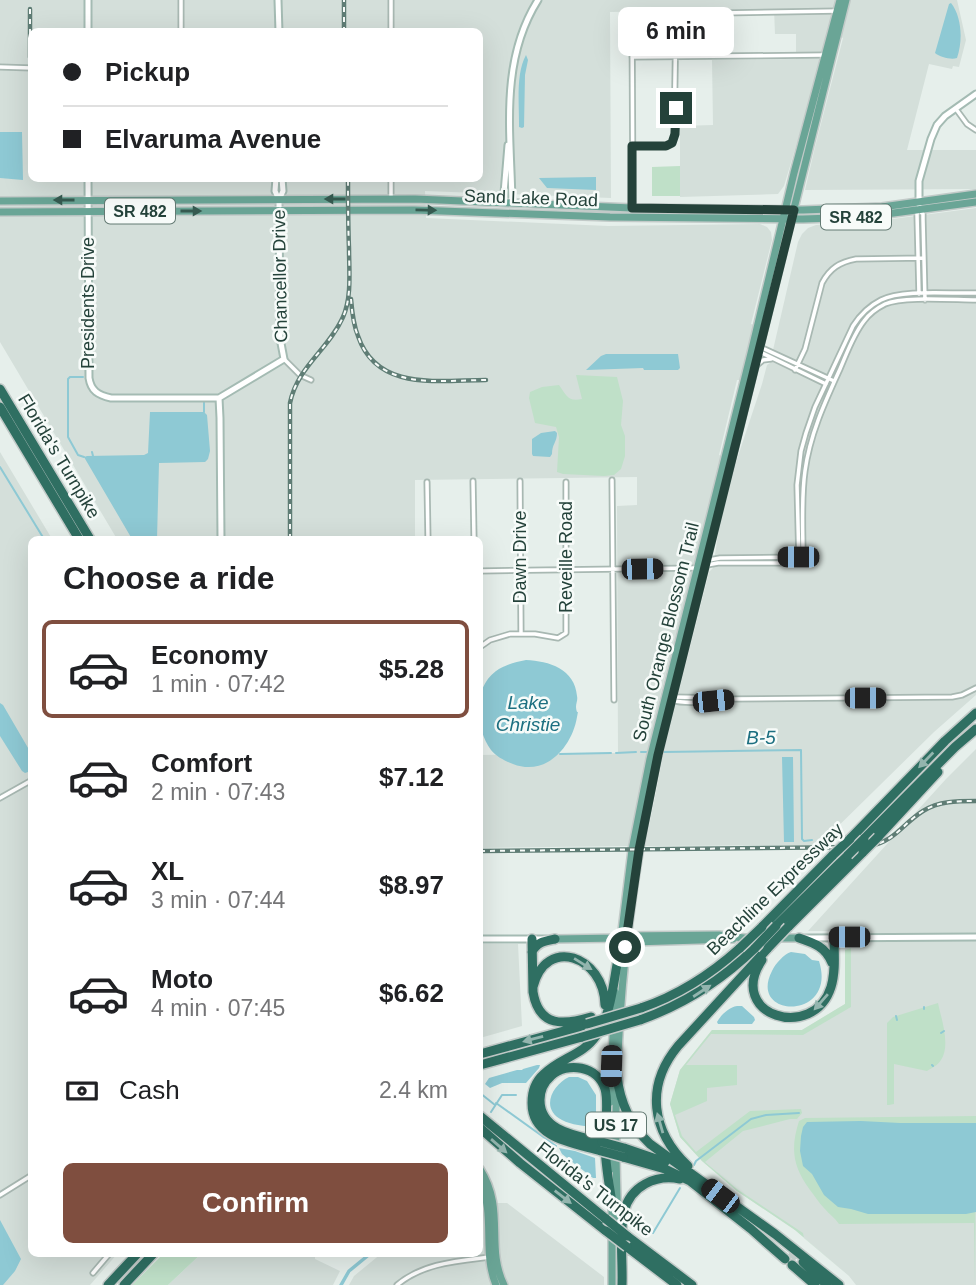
<!DOCTYPE html>
<html lang="en">
<head>
<meta charset="utf-8">
<style>
  body { margin:0; font-family:Arial,sans-serif; background:#f6f6f6; color:#202124; height:100vh; display:flex; flex-direction:column; font-size:26px; white-space:nowrap }
  * { box-sizing:border-box; margin:0 }
  p { font-size:23px; color:#757577 }
  .icon { flex:none; width:38px; height:38px; fill:none; stroke:currentColor; stroke-width:2; stroke-linecap:round; stroke-linejoin:round }
  .map { position:relative; flex:1; overflow:hidden }
  .side { position:absolute; left:28px; top:536px; width:455px; height:721px; display:flex; flex-direction:column; background:#fff; border-radius:10px; box-shadow:0 7px 28px #0002 }
  .side>* { flex:none }
  .top-card { position:absolute; left:28px; top:28px; width:455px; height:154px; border-radius:10px; box-shadow:0 7px 28px #0002; display:grid; align-content:center; height:154px; padding:0 35px; background:#fff }
  .end { position:absolute; width:32px; height:32px; margin:-16px; border:9px solid #24423a; background:#fff; box-shadow:0 0 0 4px #fff }
  .from { border-radius:50% }
  .bubble { position:absolute; height:49px; border-radius:10px; background:#fff; box-shadow:0 7px 28px #0002; font-size:23px; font-weight:700; line-height:49px; text-align:center }
  .car { position:absolute; width:21px; height:42px; margin:-21px -10px; border-radius:9px; box-shadow:0 0 5px 2px #0007; background:linear-gradient(#222 24%,#8ab4d8 0 40%,#222 0 76%,#8ab4d8 0 86%,#222 0) }
  .top-card b { display:flex; align-items:center; gap:24px; height:66px; font-size:26px }
  .top-card b+b { border-top:2px solid #e0e0e0 }
  .top-card i { width:18px; height:18px; background:#202124 }
  ul { padding:0; list-style:none }
  li { display:flex; align-items:center; gap:21px; height:98px; margin:0 14px 10px; padding:0 21px; border:4px solid transparent; border-radius:10px }
  li div { flex:1 }
  li b { display:block; font-size:26px }
  li em { font-style:normal; font-weight:700 }
  li.on { border-color:#7f4e3f }
  li>.icon { width:63px; height:63px; stroke-width:1.5 }
  h2 { padding:0 35px; font-size:32px; line-height:84px }
  .pay { display:flex; align-items:center; gap:18px; height:77px; padding:0 35px; font-size:26px }
  .pay p { margin-inline-start:auto }
  .button { display:flex; gap:14px; margin-top:auto; padding:14px 35px }
  .button a { flex:1; height:80px; border-radius:10px; background:#7f4e3f; color:#fff; font-size:28px; font-weight:700; line-height:80px; text-align:center }
  .map>svg:first-child { display:block }
</style>
</head>
<body>
<div class="map">
<svg width="976" height="1285" viewBox="0 0 976 1285">
  <rect width="100%" height="100%" fill="#e6efeb"/>
  <!-- built -->
  <path fill="#d4dfda" fill-rule="evenodd" d="M0,0H836L815,83L784,186L778,194L680,197V126L713,125L712,60L796,59V34H775L774,9L610,12L611,198L425,191L426,218L608,226L760,224L767,227L771,232L772,240L751,324L755,325L741,380H737L719,455L722,456L661,693L628,846L480,848V755L618,753L617,506L637,505V477L415,480V539H117L0,342ZM32,32H480V178H32Z
    M850,0H957L966,40L959,67L953,66L952,69L929,64L907,150H976V189L805,190L815,147L843,38L841,37Z
    M976,208V695L934,732L819,845L645,846L665,746L709,572L713,568L718,534L732,474L762,384L767,365L770,363L798,242L802,234L808,228L816,225L870,222Z
    M0,452L52,539H32V1253H118L90,1285H0Z
    M976,749V1285H856L849,1276L795,1230L737,1191L702,1161L680,1137L670,1104L680,1070L712,1030H802L845,1004V931H808L946,779Z
    M480,944H518L522,1026L480,1038Z
    M480,1203H507L604,1277V1285H349L354,1276L382,1253H480Z
    M202,1253H315V1259L340,1271L333,1285H168Z"/>
  <!-- green -->
  <path fill="#bfe0c8" d="M680,166V196H652V167Z
    M576,375L617,377L623,401L621,425L625,436V456L621,469L614,475L604,476L563,474L557,472L559,437L556,427L535,423L529,398L530,392L542,387L559,385C567,396 568,402 582,399Z
    M851,948V1007L803,1035L711,1034L686,1065H737V1085L707,1088V1101L675,1115L682,1136L696,1152L750,1111L801,1109L802,1113L797,1119H790L743,1131L705,1162L737,1189L803,1233L804,1238L849,1276L857,1285L849,1276L795,1230L737,1191L702,1161L680,1137L670,1104L680,1070L712,1030H802L845,1004V950Z
    M938,1003C941,1018 951,1045 941,1060C938,1065 932,1068 927,1071L894,1064V1104L889,1105H887V1023L893,1017Z
    M976,1116L975,1285L974,1223L839,1224C835,1218 829,1214 824,1208C819,1203 815,1196 810,1190C793,1167 790,1149 799,1121L805,1118Z
    M164,1253H202L168,1285H132Z"/>
  <!-- water -->
  <path fill="#8ec9d4" d="M951,3C962,17 963,41 957,58C951,60 940,57 935,53L949,4Z
    M526,55L528,60L525,75L524,127L522,128L519,127V123C519,102 516,73 526,55Z
    M0,132H22L23,180L0,178Z
    M596,177V190L547,188L539,178Z
    M606,354H678L680,368L678,370H644L643,368L586,370L601,356Z
    M150,412H204L207,415L210,451L208,459L205,462L159,463L157,539H132L84,457L87,456L144,455L148,453Z
    M555,431L557,433C557,442 552,444 552,454L550,457L533,456L532,454V439L541,433Z
    M526,660C549,661 575,669 577,696C578,700 576,703 576,707C577,717 579,707 577,717C572,747 546,777 513,764C505,761 497,757 491,750C475,728 472,689 496,671C505,665 515,662 526,660Z
    M0,703L3,705L31,753V771L25,773L22,771L0,736Z
    M782,757H793L794,842H784Z
    M791,952L805,954L812,960L819,961C838,1021 747,1019 772,971C775,964 784,954 791,952Z
    M737,1006H742L754,1017L755,1020L752,1024H718L717,1022C721,1015 729,1007 737,1006Z
    M537,1065H540L539,1068L526,1083H502L490,1088L485,1084L489,1078L517,1070H522L523,1069Z
    M569,1077H578L587,1081L596,1095V1122L595,1127C585,1126 571,1125 562,1120C540,1109 552,1085 569,1077Z
    M861,1121L900,1123H976V1212L966,1214H868L851,1209L838,1207L824,1195L812,1174L803,1166L800,1151L801,1136L803,1127L807,1122Z
    M559,1148L575,1151L595,1158L596,1178H593L562,1154Z
    M0,1220L21,1259L15,1271L3,1285H0Z"/>
  <g fill="none" stroke-linecap="round" stroke-linejoin="round">
    <!-- stream -->
    <path stroke="#8ec9d4" stroke-width="2" d="M83,377H70L68,379V437L78,455L84,457
      M204,401V412
      M92,452L93,456
      M0,467L44,539
      M641,752H647
      M664,752L801,750L802,839L804,841L812,840
      M616,753L636,752
      M560,754L611,753
      M924,1007V1009
      M896,1016L897,1020
      M941,1033L944,1031
      M932,1065L933,1066
      M480,1093L495,1105
      M496,1103L556,1146
      M491,1112L502,1095H516
      M694,1165L696,1161L751,1119L766,1115L799,1113
      M653,1233L680,1188"/>
    <!-- canal -->
    <path stroke="#8ec9d4" stroke-width="3.5" d="M480,1196H481
      M341,1285L349,1271L371,1253"/>
    <!-- highway-tunnel -->
    <path stroke="#bfccc8" stroke-width="9" stroke-dasharray="9 4.5" stroke-linecap="butt" d="M790,1252L798,1258"/>
    <!-- street casing -->
    <g stroke="#a8b8b2" stroke-width="7">
      <path id="street" d="M181,0V32
        M391,0V32
        M710,13V56
        M632,57L824,55
        M0,67L32,68
        M956,109L967,124L976,130
        M632,146H666L672,143L674,139L676,15
        M391,178V197
        M633,209L632,21L633,17L721,13L837,11
        M919,210L923,214V219L925,300
        M918,211L917,214L919,294
        M760,347L834,381
        M758,351L826,384
        M284,359L300,375L311,380
        M757,365L763,360L771,359
        M795,370L805,349L822,283C830,268 840,262 856,259L924,258
        M612,480L614,700
        M473,481L474,539
        M520,481L521,632
        M427,482L428,539
        M709,560L720,558L799,557
        M800,561L803,557C803,528 801,499 805,471C810,434 825,402 840,369C847,353 853,335 864,321C869,314 877,308 885,304C903,296 954,300 976,300
        M799,563L797,485L801,451L806,433L815,407L853,326C860,315 869,306 881,300C902,289 951,294 976,293
        M707,565L718,563H799
        M480,571L696,568
        M480,647L490,640L510,634H535L558,638L566,633V482
        M674,697L722,698
        M670,700C689,705 712,701 731,699L952,697L962,695L976,688
        M0,798L32,780
        M0,1195L32,1175
        M93,1273L110,1253
        M397,1285C423,1263 458,1261 490,1257"/>
    </g>
    <!-- secondary casing -->
    <g stroke="#a4bbb3" stroke-width="9">
      <path id="secondary" d="M88,0V32
        M278,0L279,32
        M88,178L89,378C91,391 98,395 111,398H219L284,359L280,338L279,200L275,191L276,178
        M279,200L283,191L282,178
        M498,202L502,199L504,193L508,145
        M512,203C511,134 499,62 538,0
        M919,205V181L931,139L937,125L945,116L976,94
        M219,398L220,418L221,539
        M806,938L976,937
        M480,939H546"/>
    </g>
    <!-- primary casing -->
    <g stroke="#c2cac8" stroke-width="10">
      <path id="primary" d="M0,201L415,199L632,208L803,210L882,207L976,194
        M0,212L414,210L610,217L803,219L864,217L976,202
        M555,939L620,938L627,936L719,935L744,938H799
        M623,940L626,942H633L733,939
        M618,963L632,850L650,759L751,353L794,173L840,0
        M610,1102L615,992
        M610,1118L611,1169
        M480,1169C506,1210 485,1246 504,1285
        M480,1182C496,1214 482,1252 496,1285
        M618,1229C617,1190 615,1151 616,1112C618,986 633,861 662,738L846,0
        M612,1285V1198"/>
    </g>
    <!-- highway casing -->
    <g stroke="#c2cac8" stroke-width="12">
      <path id="highway" d="M0,389L90,539
        M0,407L79,539
        M878,837L938,772
        M850,839L945,741L976,713
        M864,839L955,747L976,729
        M776,926L848,855
        M762,927L833,855
        M788,927L863,852
        M799,938C814,943 826,947 832,963
        M532,939L533,992C539,1028 564,1025 591,1017
        M532,952C537,942 545,941 555,939
        M762,960C725,1016 814,1042 831,987C836,971 834,953 834,937
        M533,987C546,935 604,956 605,1005
        M641,1008C679,995 710,975 740,948
        M640,1020C685,1004 721,981 755,948
        M480,1054L582,1026
        M480,1065L582,1037
        M617,1076C620,1103 630,1125 650,1144L775,1234L839,1285
        M480,1116L606,1219
        M480,1128L520,1163L606,1231
        M602,1142C578,1136 540,1132 540,1100C540,1091 544,1082 551,1076C567,1061 598,1066 605,1089C609,1103 605,1127 605,1143C605,1163 609,1183 612,1203
        M624,1148L665,1162
        M601,1151C574,1143 532,1139 532,1103C532,1092 536,1081 544,1074C560,1058 583,1055 596,1036C611,1015 613,985 618,959
        M623,1157L665,1169L690,1181L751,1229L785,1259
        M688,1166C651,1131 645,1086 678,1046L768,948
        M627,1236L692,1285
        M627,1247L677,1285
        M803,1262L827,1285
        M792,1265L815,1285
        M108,1285L138,1253
        M124,1285L154,1253
        M622,1285C623,1264 619,1232 624,1212C630,1186 656,1174 680,1179"/>
    </g>
    <!-- street -->
    <use href="#street" stroke="#fff" stroke-width="3.5"/>
    <!-- secondary -->
    <use href="#secondary" stroke="#fff" stroke-width="5"/>
    <!-- primary -->
    <use href="#primary" stroke="#6aa596" stroke-width="7"/>
    <!-- highway -->
    <use href="#highway" stroke="#2f6f62" stroke-width="9"/>
    <!-- rail casing -->
    <g stroke="#5f7d75" stroke-width="4.5">
      <path id="rail" d="M30,9V57L32,66
        M344,32V0
        M351,299C352,311 353,324 358,336C377,392 439,380 486,380
        M290,539V403C297,367 329,349 343,317C352,297 349,270 349,248C348,225 348,202 348,178
        M480,851L868,847C897,840 901,825 923,811C939,801 957,801 976,801"/>
    </g>
    <!-- rail -->
    <use href="#rail" stroke="#f7fbf9" stroke-width="2" stroke-dasharray="5" stroke-linecap="butt"/>
    <!-- highway-bridge casing -->
    <g stroke="#c2cac8" stroke-width="12" stroke-linecap="butt">
      <path id="highway-bridge" d="M863,852L878,837
        M833,855L850,839
        M848,855L864,839
        M740,948L762,927
        M755,948L776,926
        M768,948L788,927
        M587,1024L641,1008
        M582,1037L640,1020
        M602,1142L624,1148
        M601,1151L623,1157
        M606,1219L627,1236
        M606,1231L627,1247"/>
    </g>
    <!-- highway-bridge -->
    <use href="#highway-bridge" stroke="#2f6f62" stroke-width="9"/>
  </g>
  <!-- one-way arrows -->
  <defs><path id="oneway-solid" d="M-6-.8H1V-3.2L6.5 0L1 3.2V.8H-6Z" transform="scale(1.75)"/></defs>
  <g fill="#365b51">
    <use href="#oneway-solid" transform="translate(335 199) rotate(180)"/>
    <use href="#oneway-solid" transform="translate(64 200) rotate(180)"/>
    <use href="#oneway-solid" transform="translate(426 210) rotate(1)"/>
    <use href="#oneway-solid" transform="translate(191 211)"/>
  </g>
  <g fill="#93b5ae">
    <use href="#oneway-solid" transform="translate(926 760) rotate(134)"/>
    <use href="#oneway-solid" transform="translate(583 964) rotate(32)"/>
    <use href="#oneway-solid" transform="translate(702 991) rotate(-33)"/>
    <use href="#oneway-solid" transform="translate(821 1002) rotate(131)"/>
    <use href="#oneway-solid" transform="translate(533 1039) rotate(165)"/>
    <use href="#oneway-solid" transform="translate(660 1123) rotate(-106)"/>
    <use href="#oneway-solid" transform="translate(499 1146) rotate(41)"/>
    <use href="#oneway-solid" transform="translate(563 1197) rotate(38)"/>
  </g>
  <g fill="none" stroke-linecap="round" stroke-linejoin="round">
    <!-- route -->
    <path stroke="#24423a" stroke-width="9" d="M625,947L639,850L658,755L794,210L632,208V146H666L672,143L675,134L676,108"/>
  </g>
  <g text-anchor="middle" stroke-width="5" stroke-linejoin="round" paint-order="stroke">
    <!-- shield labels -->
    <g fill="#f7fbf9" stroke="#637a73" stroke-width="2">
      <rect x="105" y="198.5" width="70" height="25" rx="5"/>
      <rect x="821" y="204.5" width="70" height="25" rx="5"/>
      <rect x="586" y="1112.5" width="60" height="25" rx="5"/>
    </g>
    <g font-size="16" font-weight="bold" fill="#24423a">
      <text x="140" y="217">SR 482</text>
      <text x="856" y="223">SR 482</text>
      <text x="616" y="1131">US 17</text>
    </g>
    <!-- street labels -->
    <g font-size="18" fill="#24423a" stroke="#f7fbf9">
      <text transform="translate(531 198) rotate(2)" y="6">Sand Lake Road</text>
      <text transform="translate(280 276) rotate(-91)" y="6">Chancellor Drive</text>
      <text transform="translate(88 303) rotate(-90)" y="6">Presidents Drive</text>
      <text transform="translate(59 456) rotate(59)" y="6">Florida's Turnpike</text>
      <text transform="translate(520 557) rotate(-90)" y="6">Dawn Drive</text>
      <text transform="translate(566 557) rotate(-90)" y="6">Reveille Road</text>
      <text transform="translate(666 632) rotate(-76)" y="6">South Orange Blossom Trail</text>
      <text transform="translate(775 889) rotate(-44)" y="6">Beachline Expressway</text>
      <text transform="translate(595 1189) rotate(38)" y="6">Florida's Turnpike</text>
    </g>
    <!-- water labels -->
    <g font-size="19" font-style="italic" fill="#1c6f80" stroke="#f7fbf9">
      <text x="528" y="709">Lake<tspan x="528" dy="22">Christie</tspan></text>
      <text transform="translate(761 737) rotate(-1)" y="7">B-5</text>
    </g>
  </g>
</svg>
<i class="end from" style="left:625px;top:947px"></i>
<i class="end" style="left:676px;top:108px"></i>
<div class="bubble" style="left:618px;top:7px;width:116px">6 min</div>
<i class="car" style="left:798px;top:557px;rotate:270deg"></i>
<i class="car" style="left:642px;top:569px;rotate:89deg"></i>
<i class="car" style="left:865px;top:698px;rotate:90deg"></i>
<i class="car" style="left:713px;top:701px;rotate:84deg"></i>
<i class="car" style="left:849px;top:937px;rotate:270deg"></i>
<i class="car" style="left:611px;top:1066px;rotate:182deg"></i>
<i class="car" style="left:720px;top:1196px;rotate:307deg"></i>
<div class="top-card">
<b><i class="from"></i>Pickup</b>
<b><i></i>Elvaruma Avenue</b>
</div>
<section class="side">
<h2>Choose a ride</h2>
<ul>
<li class="on"><svg class="icon" aria-label="car" viewBox="0 0 24 24"><path d="M5 17H2v-5l4-1 3-4h7l3 4 3 1v5h-3M9 17h6M6 11h13"/><circle cx="7" cy="17" r="2"/><circle cx="17" cy="17" r="2"/></svg><div><b>Economy</b><p>1 min · 07:42</p></div><em>$5.28</em></li>
<li><svg class="icon" aria-label="car" viewBox="0 0 24 24"><path d="M5 17H2v-5l4-1 3-4h7l3 4 3 1v5h-3M9 17h6M6 11h13"/><circle cx="7" cy="17" r="2"/><circle cx="17" cy="17" r="2"/></svg><div><b>Comfort</b><p>2 min · 07:43</p></div><em>$7.12</em></li>
<li><svg class="icon" aria-label="car" viewBox="0 0 24 24"><path d="M5 17H2v-5l4-1 3-4h7l3 4 3 1v5h-3M9 17h6M6 11h13"/><circle cx="7" cy="17" r="2"/><circle cx="17" cy="17" r="2"/></svg><div><b>XL</b><p>3 min · 07:44</p></div><em>$8.97</em></li>
<li><svg class="icon" aria-label="car" viewBox="0 0 24 24"><path d="M5 17H2v-5l4-1 3-4h7l3 4 3 1v5h-3M9 17h6M6 11h13"/><circle cx="7" cy="17" r="2"/><circle cx="17" cy="17" r="2"/></svg><div><b>Moto</b><p>4 min · 07:45</p></div><em>$6.62</em></li>
</ul>
<div class="pay"><svg class="icon" aria-label="cash" viewBox="0 0 24 24"><path d="M3 7h18v10H3z"/><circle cx="12" cy="12" r="2"/></svg>Cash<p>2.4 km</p></div>
<div class="button"><a>Confirm</a></div>
</section>
</div>
</body>
</html>
